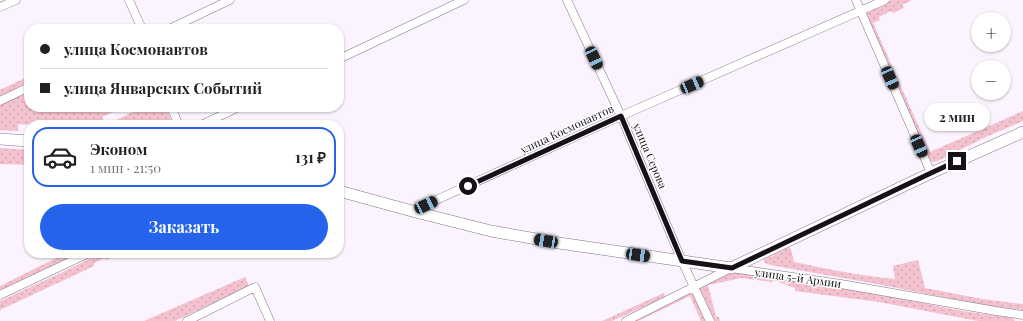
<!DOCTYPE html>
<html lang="ru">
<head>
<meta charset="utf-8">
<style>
  body { margin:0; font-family:"Playfair Display",serif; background:#f6f6f6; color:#222; height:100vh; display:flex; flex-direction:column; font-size:15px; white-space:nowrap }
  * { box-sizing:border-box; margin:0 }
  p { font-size:13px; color:#767676 }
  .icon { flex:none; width:22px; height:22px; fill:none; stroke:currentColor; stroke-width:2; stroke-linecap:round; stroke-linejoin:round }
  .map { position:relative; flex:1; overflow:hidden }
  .drawer { position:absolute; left:24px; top:120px; width:320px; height:138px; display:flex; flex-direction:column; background:#fff; border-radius:16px; box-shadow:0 1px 3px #0004 }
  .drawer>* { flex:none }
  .banner { position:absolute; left:24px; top:24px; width:320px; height:88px; border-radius:16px; box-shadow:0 1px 3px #0004; display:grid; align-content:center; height:88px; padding:0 16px; background:#fff }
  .buttons { position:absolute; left:971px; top:12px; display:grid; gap:8px }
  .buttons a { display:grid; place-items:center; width:40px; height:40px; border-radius:50%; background:#fff; box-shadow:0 1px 3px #0004; font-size:20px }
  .end { position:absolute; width:18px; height:18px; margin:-9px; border:5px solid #161019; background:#fff; box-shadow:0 0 0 2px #fff }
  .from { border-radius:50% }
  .bubble { position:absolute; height:28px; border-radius:14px; background:#fff; box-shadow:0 1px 3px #0004; font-size:13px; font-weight:700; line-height:28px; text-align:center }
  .car { position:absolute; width:12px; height:24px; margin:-12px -6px; border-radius:5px; box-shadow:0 0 3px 1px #0007; background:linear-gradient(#222 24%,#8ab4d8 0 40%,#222 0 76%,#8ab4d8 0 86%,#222 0) }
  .banner b { display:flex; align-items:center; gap:14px; height:38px; font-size:15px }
  .banner b+b { border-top:1px solid #e0e0e0 }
  .banner i { width:10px; height:10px; background:#222 }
  ul { padding:7px 0 0; list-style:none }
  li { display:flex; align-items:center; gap:12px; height:60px; margin:0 8px 6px; padding:0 8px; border:2px solid transparent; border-radius:16px }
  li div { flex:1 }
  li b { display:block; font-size:15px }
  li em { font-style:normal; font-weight:700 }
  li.current { border-color:#2563eb }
  li>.icon { width:36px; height:36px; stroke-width:1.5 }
  .primary-button { display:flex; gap:8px; margin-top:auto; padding:8px 16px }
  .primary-button a { flex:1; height:46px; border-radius:24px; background:#2563eb; color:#fff; font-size:16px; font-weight:700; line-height:46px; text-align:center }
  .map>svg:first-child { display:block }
</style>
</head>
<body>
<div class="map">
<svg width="1023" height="321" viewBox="0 0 1023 321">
  <defs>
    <pattern id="grass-dots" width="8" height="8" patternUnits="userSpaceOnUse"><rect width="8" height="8" fill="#f3c2ce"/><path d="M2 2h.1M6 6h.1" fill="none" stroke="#d0a6b0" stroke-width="1.8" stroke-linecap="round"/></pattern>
  </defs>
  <rect width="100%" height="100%" fill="#fbf3fe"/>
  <!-- grass -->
  <path fill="url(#grass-dots)" d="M892,0H912L902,5L904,8L893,13L891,11L879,17L880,20L873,23L930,152L1023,111V121L988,136L940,160L934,162L930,161L863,13Z
    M29,76V81L20,86L24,95L29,92V107H124L102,117L106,125L143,107H164L167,110L173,125H32L18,124V131L0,130V90Z
    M0,148L29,150V165L0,164Z
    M789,247L791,249L794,262C828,269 861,276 895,279L893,266L918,260L925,288L982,299L1023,304V310L983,305L877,284L770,265L765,263L764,260Z
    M68,253H84L0,293V286L46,263Z
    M101,253H123L106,260L105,258L94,263V266L0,310V301L65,271Z
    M736,272L817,285L868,292L962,311L1013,318L1015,321H978L879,302L795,291V288L773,280V282L741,278L708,285L716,317H719L720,321H715L700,289V285L718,275Z
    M245,277L249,286L175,321H144Z
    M691,291L693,292L705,321H701L690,296L638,321H631Z
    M664,293L665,297L612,321H602Z"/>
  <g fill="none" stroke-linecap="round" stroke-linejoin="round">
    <!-- street casing -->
    <g stroke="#86758d" stroke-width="9">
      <path id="street" d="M129,0L142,29
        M567,0L621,116L682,261L710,321
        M856,0L931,173
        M0,7L16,0
        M169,29L230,0
        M339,59L464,0
        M0,101L29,87
        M171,107L179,125
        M201,125L239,107
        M412,211L621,116L885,0
        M0,295L89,253
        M187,321L255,287L270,321
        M626,321L731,268L841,284L996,311L1023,315"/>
    </g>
    <!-- secondary casing -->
    <g stroke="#86758d" stroke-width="12">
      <path id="secondary" d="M0,139L29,141
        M339,191L412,211L491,231L559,243L731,268L931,173L1023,132"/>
    </g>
    <!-- street -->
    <use href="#street" stroke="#fff" stroke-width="8"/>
    <!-- secondary -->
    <use href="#secondary" stroke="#fff" stroke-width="11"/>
  </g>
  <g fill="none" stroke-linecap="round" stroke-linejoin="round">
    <!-- route -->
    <path stroke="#161019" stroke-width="5" d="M468,186L621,116L682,261L732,268L931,173L957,161"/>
  </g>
  <g text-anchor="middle" stroke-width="3" stroke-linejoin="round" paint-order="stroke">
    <!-- street labels -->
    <g font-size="11" fill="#161019" stroke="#fff">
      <text transform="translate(567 129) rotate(-25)" y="4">улица Космонавтов</text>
      <text transform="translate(650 156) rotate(67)" y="4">улица Серова</text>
      <text transform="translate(798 278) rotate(8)" y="4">улица 5-й Армии</text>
    </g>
  </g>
</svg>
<div class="buttons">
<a>+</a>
<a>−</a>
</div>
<i class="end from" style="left:468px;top:186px"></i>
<i class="end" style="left:957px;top:161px"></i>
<div class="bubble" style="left:924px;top:103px;width:66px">2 мин</div>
<i class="car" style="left:594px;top:58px;rotate:155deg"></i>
<i class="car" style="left:890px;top:78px;rotate:156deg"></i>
<i class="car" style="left:692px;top:85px;rotate:67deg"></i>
<i class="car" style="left:919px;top:146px;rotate:156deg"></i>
<i class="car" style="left:426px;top:205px;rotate:65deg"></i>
<i class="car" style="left:546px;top:241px;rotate:280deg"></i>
<i class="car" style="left:638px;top:255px;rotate:98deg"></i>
<div class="banner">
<b><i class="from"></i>улица Космонавтов</b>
<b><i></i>улица Январских Событий</b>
</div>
<section class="drawer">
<ul>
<li class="current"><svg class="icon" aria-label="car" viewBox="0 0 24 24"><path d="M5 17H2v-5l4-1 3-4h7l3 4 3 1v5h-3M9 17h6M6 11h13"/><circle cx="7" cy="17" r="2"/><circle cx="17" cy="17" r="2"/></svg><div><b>Эконом</b><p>1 мин · 21:50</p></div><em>131 ₽</em></li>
</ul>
<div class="primary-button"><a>Заказать</a></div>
</section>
</div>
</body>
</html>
